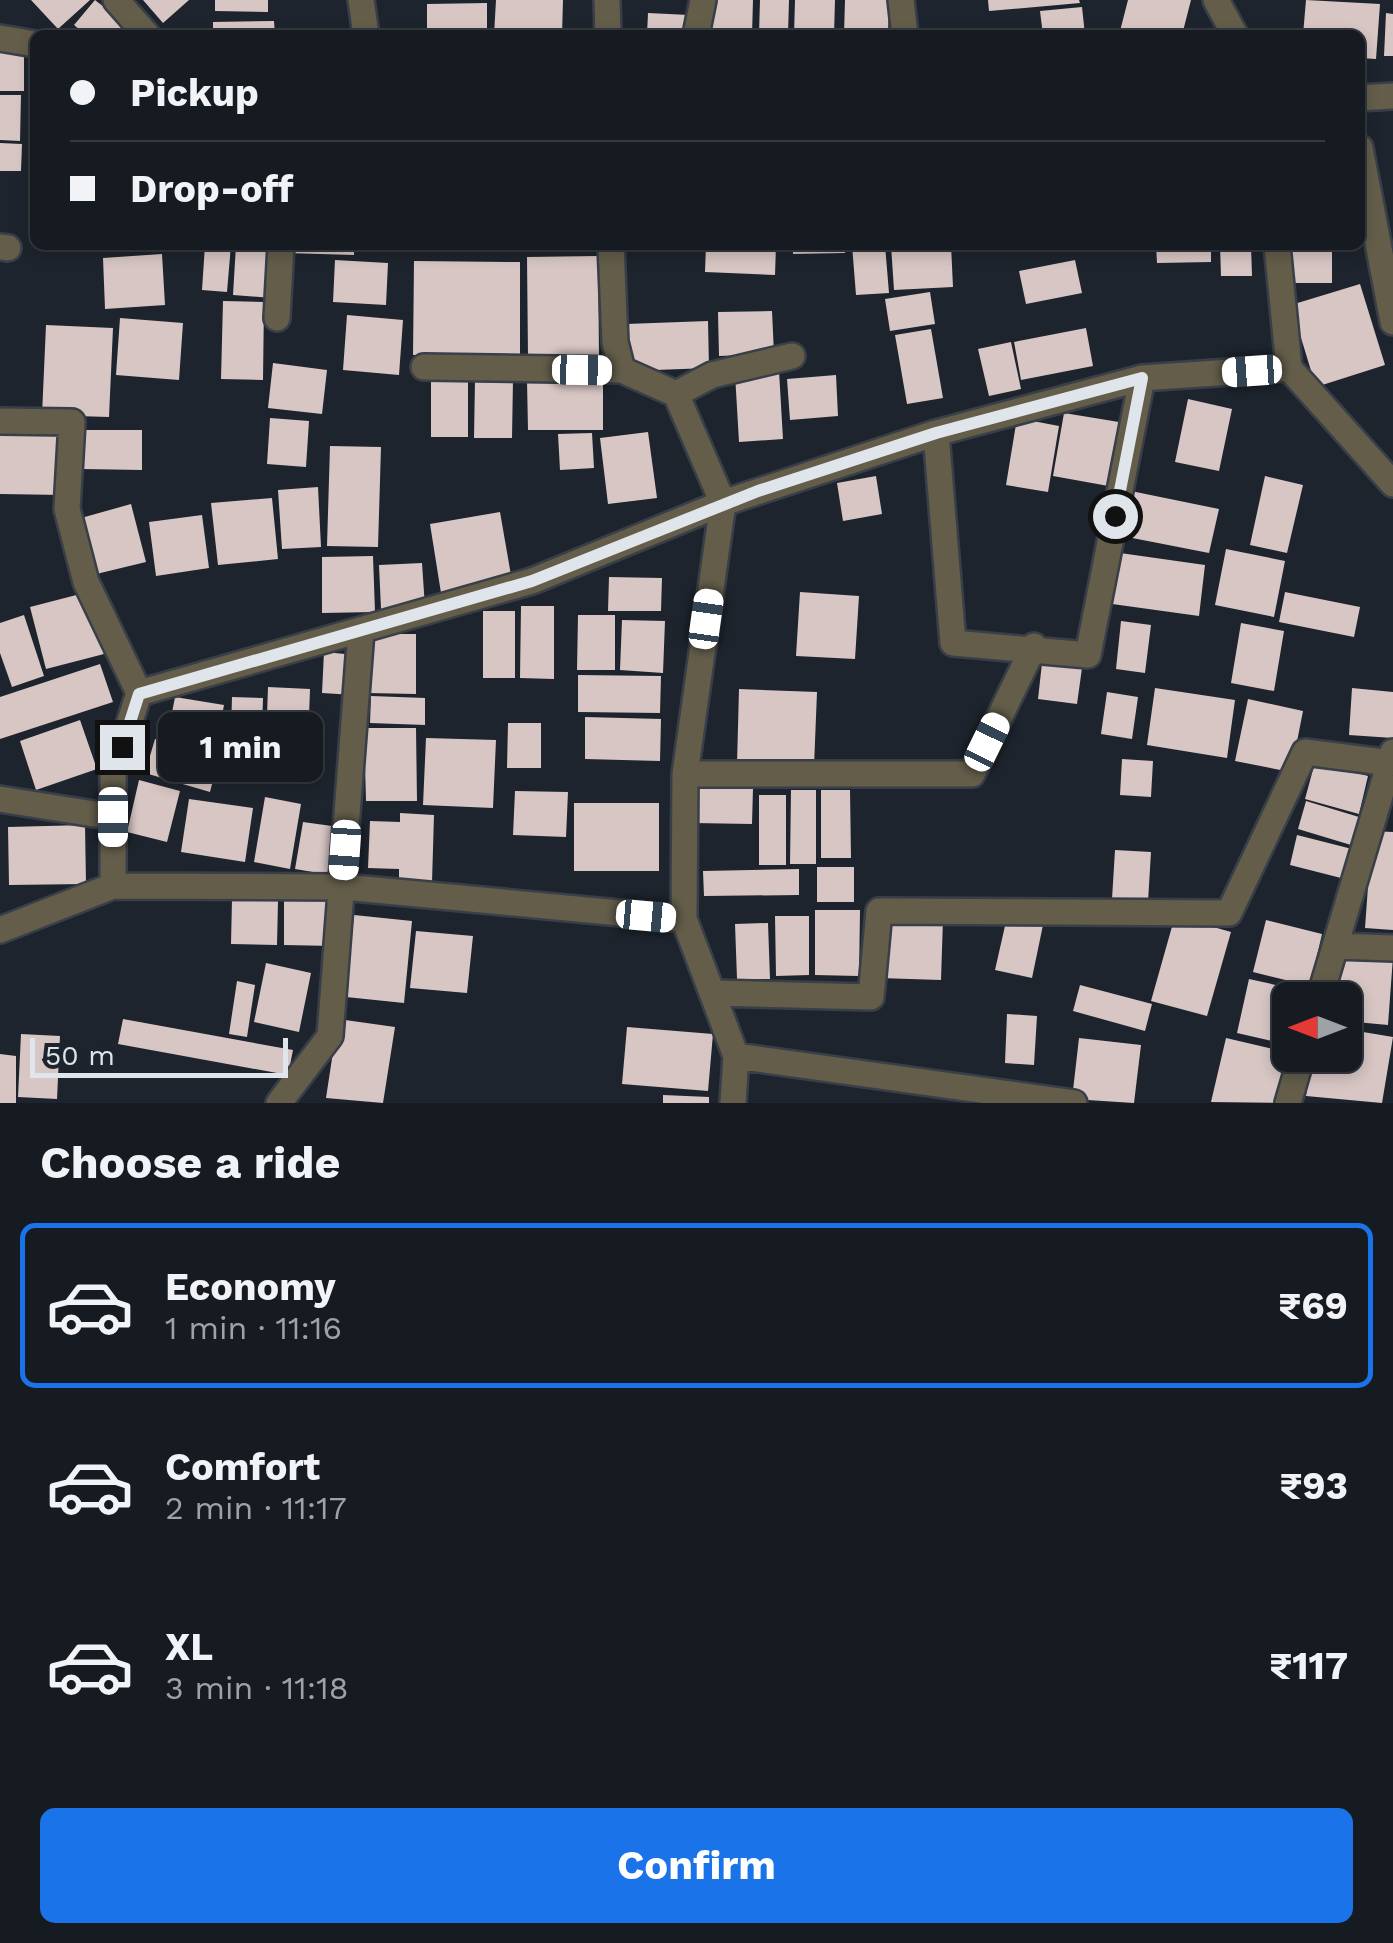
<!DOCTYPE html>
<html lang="en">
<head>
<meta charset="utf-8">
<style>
  body { margin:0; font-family:"Work Sans",sans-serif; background:#1f242a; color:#f1f3f6; height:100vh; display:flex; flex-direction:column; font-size:38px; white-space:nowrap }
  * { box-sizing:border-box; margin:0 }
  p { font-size:32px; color:#9ea1a5 }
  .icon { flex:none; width:55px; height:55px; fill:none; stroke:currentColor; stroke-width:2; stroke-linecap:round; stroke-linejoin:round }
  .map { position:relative; height:1103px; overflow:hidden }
  .sheet { display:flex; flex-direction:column; background:#161b22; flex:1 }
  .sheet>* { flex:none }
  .guide { position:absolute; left:30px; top:30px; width:1335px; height:220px; border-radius:15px; box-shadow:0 5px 15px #0003,0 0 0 2px #353940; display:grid; align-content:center; height:220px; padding:0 40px; background:#161b22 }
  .needle { width:65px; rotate:270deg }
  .fabs { position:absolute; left:1272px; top:982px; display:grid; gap:20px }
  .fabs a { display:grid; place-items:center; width:90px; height:90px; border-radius:15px; background:#161b22; box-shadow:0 5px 15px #0003,0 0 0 2px #353940; font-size:50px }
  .scale { position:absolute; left:30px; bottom:25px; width:258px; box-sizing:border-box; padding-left:10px; border:5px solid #e0e4eb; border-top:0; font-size:28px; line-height:35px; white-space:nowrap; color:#e0e4eb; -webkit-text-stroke:8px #1e242d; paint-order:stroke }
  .end { position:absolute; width:45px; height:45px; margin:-22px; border:12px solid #e0e4eb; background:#111; box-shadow:0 0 0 5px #111 }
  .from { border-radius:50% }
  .bubble { position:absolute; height:70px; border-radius:15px; background:#161b22; box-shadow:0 5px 15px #0003,0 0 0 2px #353940; font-size:32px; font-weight:700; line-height:70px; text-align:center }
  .car { position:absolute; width:30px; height:60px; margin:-30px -15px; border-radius:12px; box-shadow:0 0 8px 2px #0007; background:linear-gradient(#fff 24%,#345 0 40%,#fff 0 76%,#345 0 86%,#fff 0) }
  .guide b { display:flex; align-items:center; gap:35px; height:95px; font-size:38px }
  .guide b+b { border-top:2px solid #353940 }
  .guide i { width:25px; height:25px; background:#f1f3f6 }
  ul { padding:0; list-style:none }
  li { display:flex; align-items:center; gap:30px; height:165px; margin:0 20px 15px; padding:0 20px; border:5px solid transparent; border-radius:15px }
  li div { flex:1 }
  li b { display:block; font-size:38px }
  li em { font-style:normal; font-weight:700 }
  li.on { border-color:#1a73e8 }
  li>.icon { width:90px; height:90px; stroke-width:1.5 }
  h2 { padding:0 40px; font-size:45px; line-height:120px }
  .action { display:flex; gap:20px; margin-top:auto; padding:20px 40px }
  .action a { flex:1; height:115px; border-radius:15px; background:#1a73e8; color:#fff; font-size:40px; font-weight:700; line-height:115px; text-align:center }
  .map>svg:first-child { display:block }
</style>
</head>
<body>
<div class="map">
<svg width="1393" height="1103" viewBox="0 0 1393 1103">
  <rect width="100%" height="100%" fill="#1e242d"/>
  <!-- building -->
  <path fill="#d7c6c3" d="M31,0H90L58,29Z
    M95,0L127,25L119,35H86L74,25Z
    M143,0H189L163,23Z
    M215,0H268V12L215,11Z
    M496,0H563L562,35H494Z
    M710,0H753L752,35H709Z
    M760,0H789L788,35L759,34Z
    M795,0H835L834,35H794Z
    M845,0H889L888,35H844Z
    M988,0H1079L1080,3L989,11Z
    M1128,0H1191L1182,35H1119Z
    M1306,0L1380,4L1376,59L1360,58V35H1303Z
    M487,3V35H427V4Z
    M1082,7L1085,35H1043L1040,11Z
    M648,13L689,15V35H647Z
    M1386,13L1393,14V56H1384Z
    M274,21L275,35H213V22Z
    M0,45H24V91H0Z
    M0,95H21L20,141L0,140Z
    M0,143L22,144L21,171H0Z
    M106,245H185V249H106Z
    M205,245H231L227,292L202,290Z
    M236,245H276L272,298L233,295Z
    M286,245H354V255L286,253Z
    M706,245H776L775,275L705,272Z
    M793,245H845V253L793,254Z
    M852,245H885L889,293L856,295Z
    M891,245H951L953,287L894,290Z
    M1156,245H1211V262L1157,263Z
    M1220,245H1251L1252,276H1221Z
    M1284,245H1332V283H1285Z
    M162,254L165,305L105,309L103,258Z
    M598,256L599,357L528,358L527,257Z
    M335,260L388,263L386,305L333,302Z
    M1075,260L1082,293L1026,304L1019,271Z
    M414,261L520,262V356L413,355Z
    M1360,284L1385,365L1316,387L1291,305Z
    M930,292L935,324L890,331L885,299Z
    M223,301L264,302L263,380L221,379Z
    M772,311L774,354L719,356L718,312Z
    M347,315L403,320L399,375L343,370Z
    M120,318L183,323L179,380L116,375Z
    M708,321L709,368L628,371L626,324Z
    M46,325L113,328L109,417L42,415Z
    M1086,328L1093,366L1021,380L1014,342Z
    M931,329L943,398L907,404L895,335Z
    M1011,342L1021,389L989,396L978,349Z
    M273,363L327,370L322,414L268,408Z
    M779,371L783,439L739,442L735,374Z
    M431,374L468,375V437H431Z
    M836,375L838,416L790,420L787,379Z
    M475,379H513L512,438H474Z
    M527,381H603V430H528Z
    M1188,399L1232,409L1219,471L1175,462Z
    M1064,413L1125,423L1114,487L1053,476Z
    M270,418L309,421L306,467L267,464Z
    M1017,418L1059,426L1048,492L1006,485Z
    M0,424L63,425V495L0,494Z
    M82,430H142V470L82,469Z
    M648,432L657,498L608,504L600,438Z
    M592,433L594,468L560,470L558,434Z
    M330,446L381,447L378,547L327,546Z
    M876,476L882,514L843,521L837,483Z
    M1265,476L1303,485L1287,553L1250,545Z
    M318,487L321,547L282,549L278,490Z
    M1126,490L1219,509L1209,553L1117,535Z
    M272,498L278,559L218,565L211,503Z
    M131,504L146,562L88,576L74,520Z
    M500,512L512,581L441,593L430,524Z
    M202,515L209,568L156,576L149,522Z
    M1226,549L1285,561L1274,617L1215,605Z
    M1113,552L1205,565L1199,616L1105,603Z
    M373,556L375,612L322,613V557Z
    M422,563L425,607L381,609L379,565Z
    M609,577L662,578L661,611H608Z
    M88,592L104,654L46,669L30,607Z
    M800,592L859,596L855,659L796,656Z
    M1285,592L1360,607L1354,637L1279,622Z
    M521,606H554V679L520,678Z
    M483,611H515V678H483Z
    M24,615L44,676L12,687L0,653V623Z
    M578,615H615V670H577Z
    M622,620L665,621L663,673L620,670Z
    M1121,621L1151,625L1145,673L1116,669Z
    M1241,623L1284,631L1274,691L1231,683Z
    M367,634H416V694L367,693Z
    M324,652L356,655L354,695L322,693Z
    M1042,663L1082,668L1077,704L1038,699Z
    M100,664L113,702L0,739V697Z
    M578,675L661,676L660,713L578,712Z
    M268,687L310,689L309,717L267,715Z
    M1155,688L1235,700L1227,758L1147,745Z
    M1352,688L1393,692V738L1349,735Z
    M739,689L817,692L814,767L737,764Z
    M1107,692L1138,697L1132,739L1101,734Z
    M371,696L425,698V725L370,723Z
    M175,697L224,705L216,748L167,739Z
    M232,697L263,698L262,731L231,730Z
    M1248,699L1303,711L1291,772L1235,761Z
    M585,717L661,719L660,761L585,759Z
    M80,720L97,769L36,790L20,741Z
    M508,723H541V768H507Z
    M364,728H416L417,801H366Z
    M426,738L496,740L493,808L423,805Z
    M155,739L219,757L210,792L145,773Z
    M1122,759L1153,761L1151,797L1120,795Z
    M1315,762L1368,776L1359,814L1305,799Z
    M139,780L180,791L167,842L127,832Z
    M694,787L753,788L752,824L693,823Z
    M791,790H816V864H790Z
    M821,790H850L851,858H821Z
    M515,791L568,792L566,837L513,835Z
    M759,795H786V865H759Z
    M265,797L301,804L290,869L254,862Z
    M189,799L253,808L245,862L181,852Z
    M1306,801L1359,817L1351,845L1298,829Z
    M574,803H659V871H574Z
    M400,813L434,815L432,882L399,881V869L368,868L370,821L400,822Z
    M303,822L339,827L331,875L295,869Z
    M85,825L86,884L9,885L8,827Z
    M1372,831L1393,832V930L1365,928Z
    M1297,835L1352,849L1345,879L1290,865Z
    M1115,850L1151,852L1148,902L1112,899Z
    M817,867H854V902H817Z
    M799,869V895L704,896L703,871Z
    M284,897L334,898V946L284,945Z
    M232,899L278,901L277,945L231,944Z
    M815,910H860L859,976L815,975Z
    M354,915L412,921L404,1003L346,997Z
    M775,916H809V975L776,976Z
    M1175,916L1231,932L1207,1016L1151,1001Z
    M881,917L943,919L941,980L879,978Z
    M1007,917L1043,925L1032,978L995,970Z
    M1266,920L1322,934L1310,986L1253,972Z
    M768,923L770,979H737L735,924Z
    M416,931L473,936L467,993L410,988Z
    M1339,952L1393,957L1388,1025L1345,1021V1000H1334Z
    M266,963L311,973L299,1032L254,1022Z
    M1249,979L1303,991L1301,1000H1290V1045L1237,1033Z
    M237,981L255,985L247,1037L229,1034Z
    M1080,985L1152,1004L1145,1031L1073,1011Z
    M1007,1014L1037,1016L1034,1065L1005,1063Z
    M123,1019L293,1050L288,1075L118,1044Z
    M338,1019L395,1027L383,1103L326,1098Z
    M627,1027L713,1034L708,1091L622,1084Z
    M1345,1029L1393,1037L1382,1103L1306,1096L1312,1055H1345Z
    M21,1034L60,1036L57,1099L18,1097Z
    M1079,1038L1141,1045L1134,1103L1072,1099Z
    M1226,1038L1290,1053L1281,1103L1211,1102Z
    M0,1054L16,1056V1103H0Z
    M663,1095L709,1097V1103H663Z"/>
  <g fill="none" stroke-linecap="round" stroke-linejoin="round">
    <!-- minor casing -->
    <g stroke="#393f48" stroke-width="30">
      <path id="minor" d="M116,0L147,35
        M361,0L366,35
        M607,0L608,35
        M901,0L905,35
        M696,35L703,0
        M0,38L35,44
        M1360,98L1393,96
        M611,245L615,342L622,370L676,394L723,503L685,774L684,919L736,1056L733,1103
        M0,247L8,248
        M277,318L281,245
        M424,367L622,370
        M1289,368L1393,484
        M676,394L712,375L792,356
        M0,421L72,422L67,509L86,582L139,693
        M936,433L953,643L1088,655L1142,378
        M685,774H972L1034,646
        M0,799L113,817
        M684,919L343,887L113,886V774L139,693L532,581L723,503L936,433L1142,378L1289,368L1277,245
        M0,930L113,886
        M1335,946L1393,948
        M712,993L871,997L879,911L1229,913L1305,752L1391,763
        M1319,1000L1393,752
        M736,1056L1074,1103
        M279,1103L330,1036L361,631
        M1288,1103L1302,1055"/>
    </g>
    <!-- tertiary casing -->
    <g stroke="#393f48" stroke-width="30">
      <path id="tertiary" d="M1216,0L1235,35
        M1360,148L1393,322"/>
    </g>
    <!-- minor -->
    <use href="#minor" stroke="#635d4a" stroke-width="25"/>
    <!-- tertiary -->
    <use href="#tertiary" stroke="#635d4a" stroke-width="25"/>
  </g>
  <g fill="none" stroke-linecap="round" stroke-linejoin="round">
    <!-- route -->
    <path stroke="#e0e4eb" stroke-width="12" d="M122,747L139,694L532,581L758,491L936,433L1142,378L1115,516"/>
  </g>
</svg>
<div class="fabs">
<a><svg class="needle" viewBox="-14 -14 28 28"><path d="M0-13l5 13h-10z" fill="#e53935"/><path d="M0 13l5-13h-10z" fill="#9ea1a5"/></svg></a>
</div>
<div class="scale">50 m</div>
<i class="end from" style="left:1115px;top:516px"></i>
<i class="end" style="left:122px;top:747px"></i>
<div class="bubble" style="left:158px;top:712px;width:165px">1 min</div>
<i class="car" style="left:582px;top:370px;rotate:91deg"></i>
<i class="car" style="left:1252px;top:371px;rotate:266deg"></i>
<i class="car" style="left:706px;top:619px;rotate:8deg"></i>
<i class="car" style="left:987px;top:742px;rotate:26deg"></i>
<i class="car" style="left:113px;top:817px;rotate:180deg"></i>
<i class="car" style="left:345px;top:850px;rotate:184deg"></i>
<i class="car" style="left:646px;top:916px;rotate:95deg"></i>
<div class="guide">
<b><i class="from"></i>Pickup</b>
<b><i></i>Drop-off</b>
</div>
</div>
<section class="sheet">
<h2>Choose a ride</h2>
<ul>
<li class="on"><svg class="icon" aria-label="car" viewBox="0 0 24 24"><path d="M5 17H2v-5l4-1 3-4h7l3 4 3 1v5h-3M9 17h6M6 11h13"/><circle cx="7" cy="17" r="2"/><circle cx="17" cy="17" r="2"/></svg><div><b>Economy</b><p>1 min · 11:16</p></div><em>₹69</em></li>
<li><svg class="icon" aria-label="car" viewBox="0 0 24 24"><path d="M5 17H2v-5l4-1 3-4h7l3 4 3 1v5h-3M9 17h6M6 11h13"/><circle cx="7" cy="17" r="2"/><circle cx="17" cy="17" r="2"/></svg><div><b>Comfort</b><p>2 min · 11:17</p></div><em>₹93</em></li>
<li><svg class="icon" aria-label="car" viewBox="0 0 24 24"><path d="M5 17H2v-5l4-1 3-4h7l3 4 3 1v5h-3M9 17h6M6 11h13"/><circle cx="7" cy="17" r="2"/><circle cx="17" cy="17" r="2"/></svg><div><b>XL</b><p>3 min · 11:18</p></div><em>₹117</em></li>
</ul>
<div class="action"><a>Confirm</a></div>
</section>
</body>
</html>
